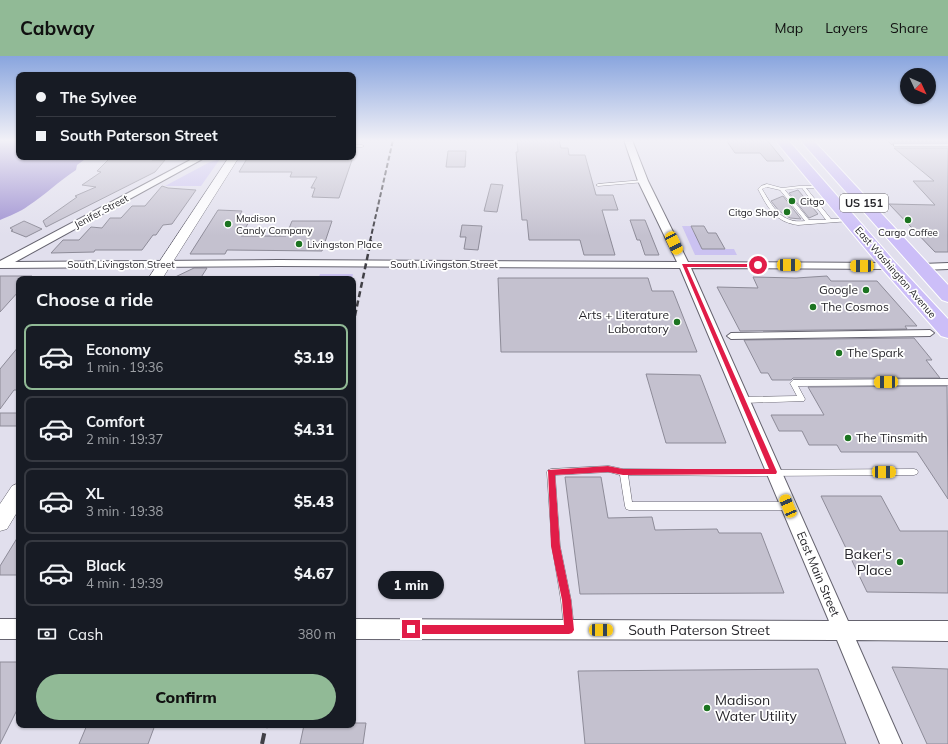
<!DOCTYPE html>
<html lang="en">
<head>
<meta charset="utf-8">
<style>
  body { margin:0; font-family:Mulish,sans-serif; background:#242831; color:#f1f3f6; height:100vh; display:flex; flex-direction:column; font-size:15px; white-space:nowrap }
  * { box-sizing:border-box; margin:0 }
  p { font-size:13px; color:#9ea1a6 }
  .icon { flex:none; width:22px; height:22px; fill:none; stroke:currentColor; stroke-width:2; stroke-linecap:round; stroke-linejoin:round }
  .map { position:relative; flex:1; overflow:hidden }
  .details { position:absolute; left:16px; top:220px; width:340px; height:452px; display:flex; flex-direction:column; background:#171b24; border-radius:8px; box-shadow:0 1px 3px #0004 }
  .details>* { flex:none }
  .banner { position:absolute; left:16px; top:16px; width:340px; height:88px; border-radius:8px; box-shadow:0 1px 3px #0004; display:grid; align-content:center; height:88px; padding:0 20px; background:#171b24 }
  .needle { width:26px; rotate:134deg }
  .buttons { position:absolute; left:900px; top:12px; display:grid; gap:8px }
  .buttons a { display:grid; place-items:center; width:36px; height:36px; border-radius:50%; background:#171b24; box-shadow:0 1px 3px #0004; font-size:20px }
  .end { position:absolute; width:18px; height:18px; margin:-9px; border:5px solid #e11d48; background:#fff; box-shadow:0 0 0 2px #fff }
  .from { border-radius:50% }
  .bubble { position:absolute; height:28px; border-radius:14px; background:#171b24; box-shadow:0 1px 3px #0004; font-size:13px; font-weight:800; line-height:28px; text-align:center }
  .car { position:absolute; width:12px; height:24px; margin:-12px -6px; border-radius:5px; box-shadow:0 0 3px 1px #0007; background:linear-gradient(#f5c518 24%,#345 0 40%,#f5c518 0 76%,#345 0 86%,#f5c518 0) }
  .banner b { display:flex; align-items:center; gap:14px; height:38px; font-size:15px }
  .banner b+b { border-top:1px solid #363941 }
  .banner i { width:10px; height:10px; background:#f1f3f6 }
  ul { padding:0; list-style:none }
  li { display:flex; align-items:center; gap:12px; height:66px; margin:0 8px 6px; padding:0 12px; border:2px solid #363941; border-radius:8px }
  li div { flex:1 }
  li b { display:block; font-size:15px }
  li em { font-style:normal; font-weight:800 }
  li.selected { border-color:#91ba96 }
  li>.icon { width:36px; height:36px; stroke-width:1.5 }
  h2 { padding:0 20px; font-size:18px; line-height:48px }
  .pay { display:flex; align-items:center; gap:10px; height:44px; padding:0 20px; font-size:15px }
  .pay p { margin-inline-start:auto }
  .primary-button { display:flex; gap:8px; margin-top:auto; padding:8px 20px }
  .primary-button a { flex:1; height:46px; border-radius:24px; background:#91ba96; color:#111; font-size:16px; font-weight:800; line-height:46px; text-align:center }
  header { display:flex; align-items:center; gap:24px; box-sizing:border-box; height:56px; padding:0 20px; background:#91ba96; color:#111 }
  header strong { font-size:19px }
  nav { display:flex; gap:22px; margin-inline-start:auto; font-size:14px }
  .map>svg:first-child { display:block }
</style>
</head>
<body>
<header>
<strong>Cabway</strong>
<nav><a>Map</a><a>Layers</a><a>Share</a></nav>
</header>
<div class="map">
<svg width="948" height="688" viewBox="0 0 948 688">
  <rect width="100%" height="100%" fill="#e1dfed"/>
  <!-- green -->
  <path fill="#cbc2f1" d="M220,103L201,130H165L210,106Z
    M682,170H691L702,193H734L737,199H695Z
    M320,218H353L352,223H318Z"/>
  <!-- water -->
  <path fill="#9c8ed0" d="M0,84H19V101H88L77,109L76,114C59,125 45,139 28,150C20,156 9,160 0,164Z"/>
  <!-- building -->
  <path fill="#c4c1cf" stroke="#8d8b98" d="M517,84H559L561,92H568L569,99H585L596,139H613L618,154H602L615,199H584L580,184H529L527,164H522L516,96H518Z
    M726,84H767L784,105H767L760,97H735Z
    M887,84H948V86H894L892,89Z
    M894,92H948V196H935L889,148L935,149L913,125H934Z
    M448,95H466L465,111H446Z
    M111,101H155L152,104H165L155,116L46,171L43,165L77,141L75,140L96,131L82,129L101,116L97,115Z
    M248,101H353L339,142L312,141L315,132H311L317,121H290L292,116H239Z
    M491,128L503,129L497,156L484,155Z
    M162,130L168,132L196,134L172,168L163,169L156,179H153L142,194H95L94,196L51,197L63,184H79L91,171L102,172L110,162H121L132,150H145Z
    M798,134L818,158L809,162L789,137Z
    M783,140L801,163L790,162L779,155L771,145Z
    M218,154L242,155L238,162H251L241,180H286L292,165H332L322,195L227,194L225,198H190Z
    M630,164H645L659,199H645L640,184H637Z
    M24,165L42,173L26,181L11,175L13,174L10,172Z
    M462,169L482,170L478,194L464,193L466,181H460Z
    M691,170H704L708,177H716L725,193H702Z
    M194,212H207L200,223H171Z
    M0,220H32L30,223H19V235L0,256Z
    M827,220L831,225H877L917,270H905L907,273L740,275L717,231L758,232L753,221L796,222Z
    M498,222H648L652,235H673L697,296H501Z
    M914,282L932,304H926L940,322H793L791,324H772L768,317H761L744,284Z
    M19,290V334H14L0,353V313Z
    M646,318L700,319L726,387H666Z
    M947,330L948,443L917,396H841L837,389H809L802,375H779L771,359H824L808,331Z
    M0,357H19V370H0Z
    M565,421H601L608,462L652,461L655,474L717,473L719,477H761L784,537L580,538Z
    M821,440H881L900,475H948V537L867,536Z
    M19,479V519H0V510Z
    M0,606H19V650L0,688Z
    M892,611L948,613V688H927Z
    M818,613L846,688H585L578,615Z
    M353,667H366L363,688H300L304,669H353Z
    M87,669H155L148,688H79Z"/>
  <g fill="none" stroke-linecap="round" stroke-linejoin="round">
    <!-- service casing -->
    <g stroke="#65636f" stroke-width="1">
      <path id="service" d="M894,88H948V90H894Z
        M353,89H362L364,90L362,91H353Z
        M643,124H645V126L598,130L596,129L598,128Z
        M767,128L782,132L799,130H825V131L823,132H806L831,163H850L852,164L850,165L798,169C775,166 768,152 758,133L761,130ZM767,131L780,134L805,165C781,168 773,151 762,133ZM802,132L826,164H809L785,134Z
        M948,323V329L798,330L805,343L804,345L743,347L741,346L740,344L741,342L743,341L797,340L790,327L793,324Z
        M609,410L623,413L751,414L914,413L917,414L918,416L917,418L914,419L751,420L628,419L632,446H788L791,447L792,450L791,453L788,454H629L626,453L625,450L620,419L609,416L555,419L560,490L571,544L574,572L572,575L569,577L566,575L564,572L561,544L552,490L547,416L548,414L551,413Z"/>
    </g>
    <!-- pedestrian casing -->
    <g stroke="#65636f" stroke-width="2">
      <path id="pedestrian" d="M930,274L934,277L930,280L731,283L727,280L731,277Z"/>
    </g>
    <!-- minor casing -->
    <g stroke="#65636f" stroke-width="2">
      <path id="minor" d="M624,84H632L648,125L688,206L889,207L894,210L889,213L691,212L848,565H948V585L856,584L902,688H880L837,584L353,583V563L829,565L680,212L278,210L0,212V205L196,101H206L15,206L278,204L677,206L638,125Z
        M948,207V213L922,214L917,211L922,208Z
        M0,563H19V583H0Z"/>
    </g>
    <!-- tertiary casing -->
    <g stroke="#65636f" stroke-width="1">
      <path id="tertiary" d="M229,101H239L162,223H148Z
        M19,427V453L7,473L0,475V448L12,430Z"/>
    </g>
    <!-- primary casing -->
    <g stroke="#fff" stroke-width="2">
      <path id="primary" d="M775,84H788L895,206L948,263V282L941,280L883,214Z
        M800,84H813L948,229V246L942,244Z"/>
    </g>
    <!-- service -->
    <use href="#service" fill="#fff" fill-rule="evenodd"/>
    <!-- pedestrian -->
    <use href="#pedestrian" fill="#fff" fill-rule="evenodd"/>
    <!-- minor -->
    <use href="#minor" fill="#fff" fill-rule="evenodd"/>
    <!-- tertiary -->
    <use href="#tertiary" fill="#fff" fill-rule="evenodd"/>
    <!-- primary -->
    <use href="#primary" fill="#ccbef8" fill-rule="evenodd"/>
    <!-- rail-far2 -->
    <path stroke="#414046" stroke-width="2" stroke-dasharray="5 2.5" stroke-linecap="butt" d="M370,185L393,84"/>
    <!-- rail-far1 -->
    <path stroke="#414046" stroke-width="2.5" stroke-dasharray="6 3.5" stroke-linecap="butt" d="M353,269L371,184"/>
    <!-- rail -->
    <path stroke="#414046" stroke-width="4" stroke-dasharray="11 5.5" stroke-linecap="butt" d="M262,688L266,669"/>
  </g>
  <!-- sky -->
  <linearGradient id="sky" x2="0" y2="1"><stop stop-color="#89a5de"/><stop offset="0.47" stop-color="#f2f1f7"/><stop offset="1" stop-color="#f2f1f7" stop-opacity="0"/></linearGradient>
  <rect width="948" height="180" fill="url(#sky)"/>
  <!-- route -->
  <path fill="#e11d48" d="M682,208H758L761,209L758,211H687L777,416L776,418L623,419L608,416L555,419L560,490L571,544L574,574L572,577L569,578H411L408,577L407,573L408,570L411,569H564L562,544L551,490L548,414L608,410L623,413H769Z"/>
  <!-- markers -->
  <g fill="#1c7421" stroke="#fff" stroke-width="1.5">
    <circle cx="792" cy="145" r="4"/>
    <circle cx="787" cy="156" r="4"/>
    <circle cx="908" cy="164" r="4"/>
    <circle cx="228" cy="168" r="4"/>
    <circle cx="299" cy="188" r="4"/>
    <circle cx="866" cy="234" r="4"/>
    <circle cx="813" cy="251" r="4"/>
    <circle cx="677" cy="266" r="4"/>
    <circle cx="839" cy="297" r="4"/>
    <circle cx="848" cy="382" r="4"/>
    <circle cx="900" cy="506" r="4"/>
    <circle cx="707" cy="652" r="4"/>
  </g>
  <g text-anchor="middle" stroke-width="3.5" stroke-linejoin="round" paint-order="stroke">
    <!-- far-poi labels -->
    <g font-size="10" fill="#27262b" stroke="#fff" text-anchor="start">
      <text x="800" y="149">Citgo</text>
      <text x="779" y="160" text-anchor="end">Citgo Shop</text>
      <text x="236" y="166">Madison<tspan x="236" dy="12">Candy Company</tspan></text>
      <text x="908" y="180" text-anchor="middle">Cargo Coffee</text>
      <text x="307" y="192">Livingston Place</text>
    </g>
    <!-- far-street labels -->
    <g font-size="10" fill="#27262b" stroke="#fff">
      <text transform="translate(101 155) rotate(-28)" y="4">Jenifer Street</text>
      <text x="121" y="212">South Livingston Street</text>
      <text x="444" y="212">South Livingston Street</text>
      <text transform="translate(896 216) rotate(49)" y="4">East Washington Avenue</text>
    </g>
    <!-- shield labels -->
    <rect fill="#fff" stroke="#68676b" stroke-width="1" x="840" y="138" width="48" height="18" rx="3"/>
    <g font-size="11" font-weight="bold" fill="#27262b">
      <text x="864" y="151">US 151</text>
    </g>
    <!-- poi labels -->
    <g font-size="12" fill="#27262b" stroke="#fff" text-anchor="start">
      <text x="858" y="238" text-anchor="end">Google</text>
      <text x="821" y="255">The Cosmos</text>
      <text x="669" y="263" text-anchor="end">Arts + Literature<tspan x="669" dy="14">Laboratory</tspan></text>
      <text x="847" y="301">The Spark</text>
      <text x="856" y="386">The Tinsmith</text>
    </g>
    <!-- street labels -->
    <g font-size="12" fill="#27262b" stroke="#fff">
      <text transform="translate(818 518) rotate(67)" y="4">East Main Street</text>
    </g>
    <!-- near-poi labels -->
    <g font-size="14" fill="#27262b" stroke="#fff" text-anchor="end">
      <text x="892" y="503">Baker's<tspan x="892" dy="16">Place</tspan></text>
      <text x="715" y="649" text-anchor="start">Madison<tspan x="715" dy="16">Water Utility</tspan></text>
    </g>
    <!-- near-street labels -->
    <g font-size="14" fill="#27262b" stroke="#fff">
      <text x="699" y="579">South Paterson Street</text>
    </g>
  </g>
</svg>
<div class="buttons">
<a><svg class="needle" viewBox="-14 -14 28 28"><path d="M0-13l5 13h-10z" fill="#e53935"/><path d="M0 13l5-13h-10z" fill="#9ea1a6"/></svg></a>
</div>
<i class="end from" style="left:758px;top:209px"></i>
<i class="end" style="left:411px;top:573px"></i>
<div class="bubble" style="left:378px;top:515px;width:66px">1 min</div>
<i class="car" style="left:674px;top:187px;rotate:154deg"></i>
<i class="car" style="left:789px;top:209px;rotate:90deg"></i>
<i class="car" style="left:862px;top:210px;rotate:270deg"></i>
<i class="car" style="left:886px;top:326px;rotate:269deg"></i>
<i class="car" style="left:884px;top:416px;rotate:90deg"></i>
<i class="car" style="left:788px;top:450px;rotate:337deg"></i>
<i class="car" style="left:601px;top:574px;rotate:90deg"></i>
<div class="banner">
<b><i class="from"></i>The Sylvee</b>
<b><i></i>South Paterson Street</b>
</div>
<section class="details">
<h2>Choose a ride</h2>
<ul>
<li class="selected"><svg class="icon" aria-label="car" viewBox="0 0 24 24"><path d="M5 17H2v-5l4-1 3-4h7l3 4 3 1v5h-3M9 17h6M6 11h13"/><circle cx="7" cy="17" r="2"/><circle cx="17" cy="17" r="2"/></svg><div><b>Economy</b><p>1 min · 19:36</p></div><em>$3.19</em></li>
<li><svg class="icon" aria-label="car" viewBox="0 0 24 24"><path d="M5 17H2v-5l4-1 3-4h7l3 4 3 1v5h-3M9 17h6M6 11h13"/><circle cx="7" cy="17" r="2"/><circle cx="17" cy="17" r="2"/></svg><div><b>Comfort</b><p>2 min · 19:37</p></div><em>$4.31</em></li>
<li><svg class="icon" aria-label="car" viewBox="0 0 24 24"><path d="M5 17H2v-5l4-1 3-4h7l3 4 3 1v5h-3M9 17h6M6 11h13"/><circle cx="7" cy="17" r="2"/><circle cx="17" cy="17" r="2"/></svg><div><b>XL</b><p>3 min · 19:38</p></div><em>$5.43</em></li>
<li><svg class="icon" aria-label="car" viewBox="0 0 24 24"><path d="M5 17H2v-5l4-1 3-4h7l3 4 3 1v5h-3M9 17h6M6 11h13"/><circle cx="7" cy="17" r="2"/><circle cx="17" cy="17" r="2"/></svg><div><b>Black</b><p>4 min · 19:39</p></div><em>$4.67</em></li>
</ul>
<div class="pay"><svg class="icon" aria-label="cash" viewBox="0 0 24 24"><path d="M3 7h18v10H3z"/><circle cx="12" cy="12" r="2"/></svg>Cash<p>380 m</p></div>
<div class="primary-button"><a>Confirm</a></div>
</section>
</div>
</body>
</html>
